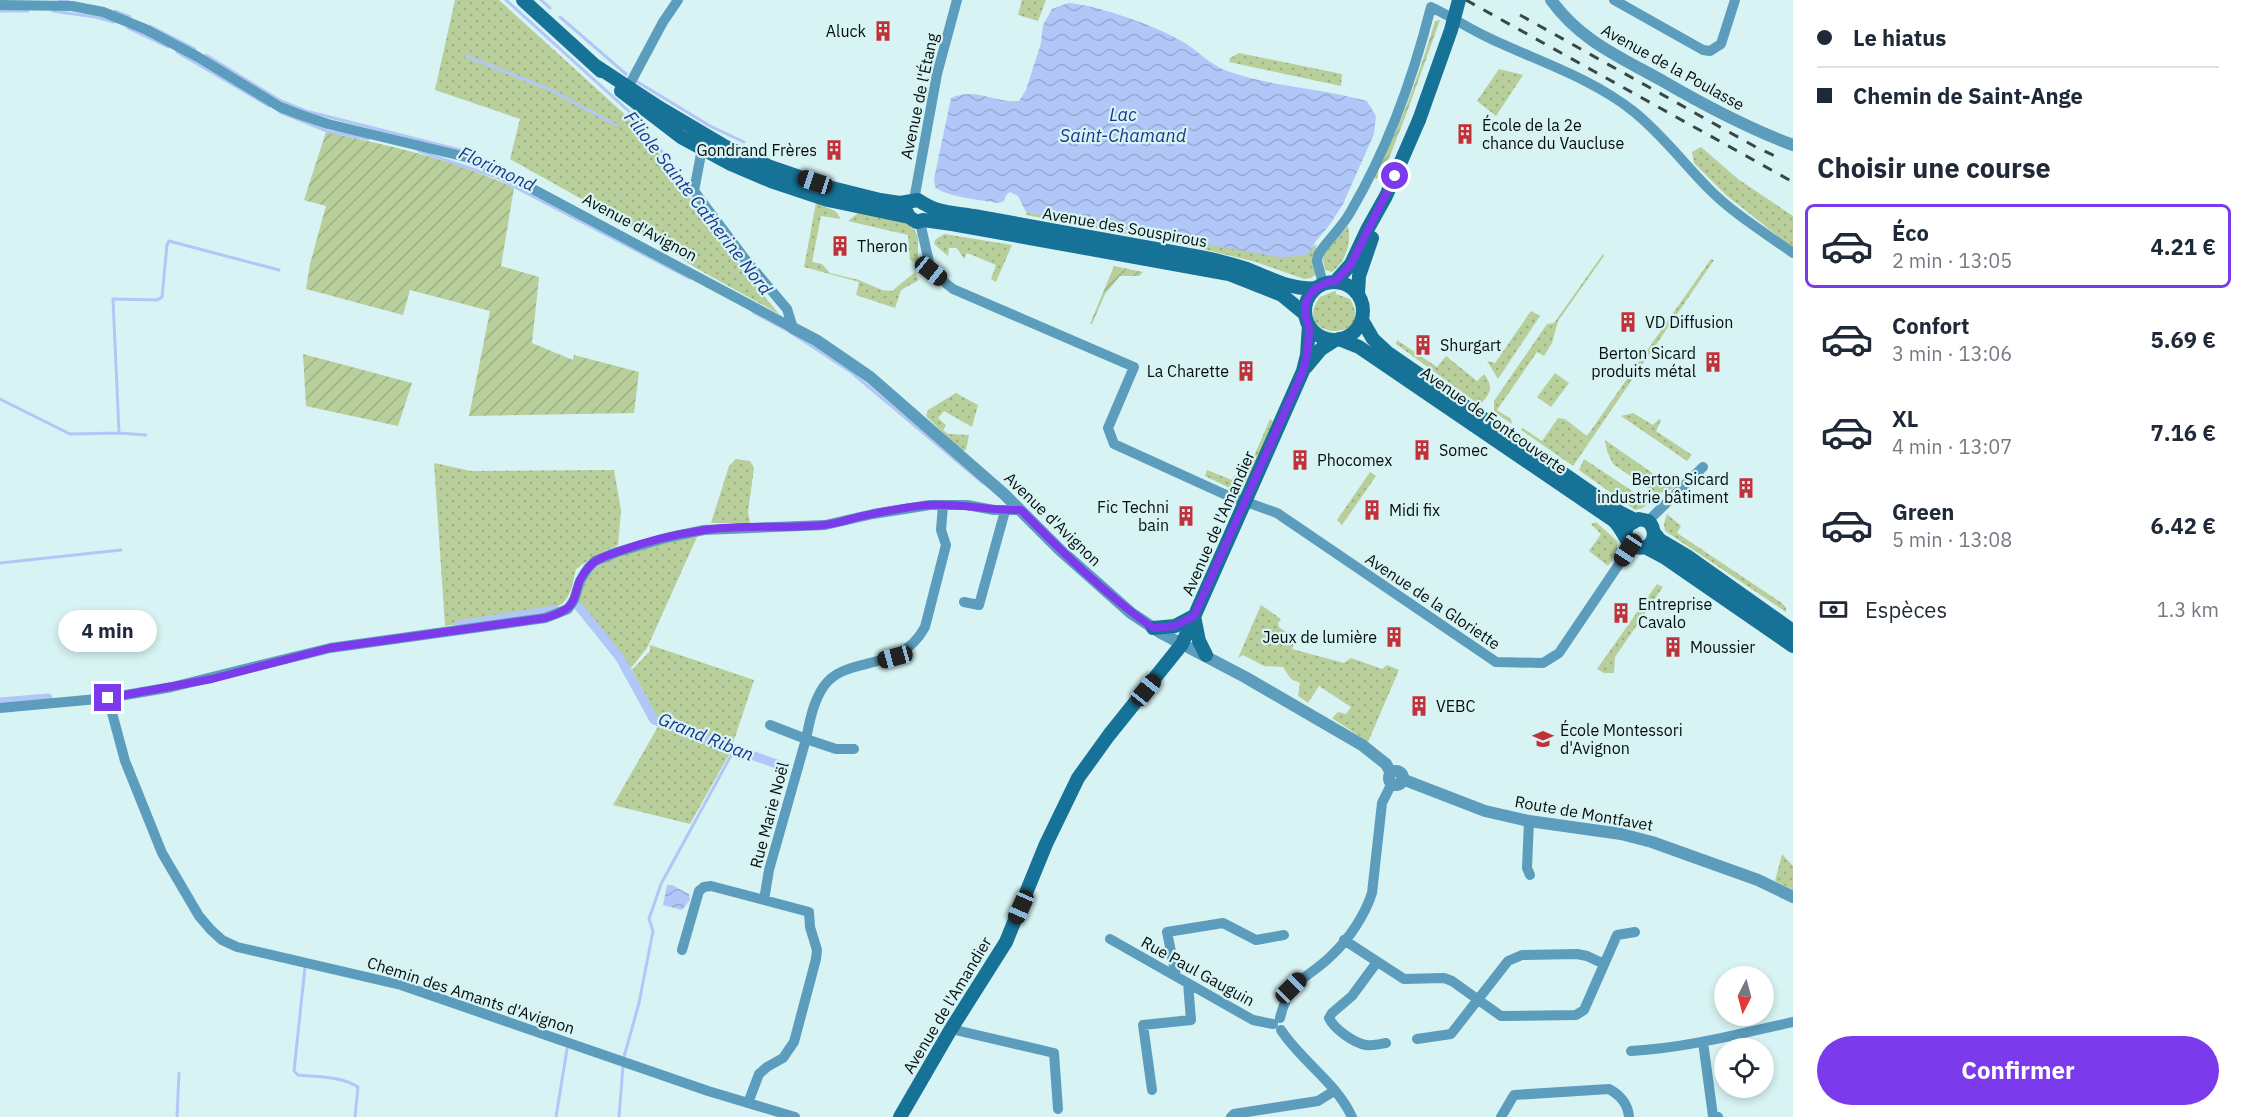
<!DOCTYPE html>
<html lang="fr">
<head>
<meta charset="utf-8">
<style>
  body { margin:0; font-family:"IBM Plex Sans",sans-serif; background:#f6f6f7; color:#1f2937; height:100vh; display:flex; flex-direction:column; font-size:22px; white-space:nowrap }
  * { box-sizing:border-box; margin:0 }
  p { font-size:20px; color:#747a83 }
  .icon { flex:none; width:33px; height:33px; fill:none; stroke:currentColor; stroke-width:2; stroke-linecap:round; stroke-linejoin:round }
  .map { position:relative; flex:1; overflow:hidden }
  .sheet { display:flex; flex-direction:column; background:#fff; width:450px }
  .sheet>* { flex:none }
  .hud { display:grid; align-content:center; height:132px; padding:0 24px; background:#fff }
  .needle { width:39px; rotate:186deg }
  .tools { position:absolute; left:1714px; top:966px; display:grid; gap:12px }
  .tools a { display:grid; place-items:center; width:60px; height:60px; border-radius:50%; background:#fff; box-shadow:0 3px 9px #0003; font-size:30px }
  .end { position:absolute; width:27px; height:27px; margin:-14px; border:8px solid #7c3aed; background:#fff; box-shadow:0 0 0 3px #fff }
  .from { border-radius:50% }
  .bubble { position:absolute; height:42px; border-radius:21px; background:#fff; box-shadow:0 3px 9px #0003; font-size:20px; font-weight:700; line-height:42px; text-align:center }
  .car { position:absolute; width:18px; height:36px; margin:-18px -9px; border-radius:8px; box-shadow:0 0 4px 2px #0007; background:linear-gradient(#222 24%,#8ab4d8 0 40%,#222 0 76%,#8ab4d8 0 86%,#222 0) }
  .hud b { display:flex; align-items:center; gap:21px; height:57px; font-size:22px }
  .hud b+b { border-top:2px solid #e0e1e3 }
  .hud i { width:15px; height:15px; background:#1f2937 }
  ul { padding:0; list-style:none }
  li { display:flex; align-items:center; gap:18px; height:84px; margin:0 12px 9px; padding:0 12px; border:3px solid transparent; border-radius:9px }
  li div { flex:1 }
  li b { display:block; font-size:22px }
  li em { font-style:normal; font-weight:700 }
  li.on { border-color:#7c3aed }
  li>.icon { width:54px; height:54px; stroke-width:1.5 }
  h2 { padding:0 24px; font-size:27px; line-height:72px }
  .pay { display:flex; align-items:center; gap:15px; height:66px; padding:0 24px; font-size:22px }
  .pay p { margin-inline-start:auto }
  .primary-button { display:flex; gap:12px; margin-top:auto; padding:12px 24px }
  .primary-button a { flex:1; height:69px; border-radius:36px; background:#7c3aed; color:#fff; font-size:24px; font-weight:700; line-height:69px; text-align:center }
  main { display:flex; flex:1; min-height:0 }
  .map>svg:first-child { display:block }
</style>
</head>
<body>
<main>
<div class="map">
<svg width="1793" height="1117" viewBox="0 0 1793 1117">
  <defs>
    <pattern id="grass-dots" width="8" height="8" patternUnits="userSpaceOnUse" patternTransform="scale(1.5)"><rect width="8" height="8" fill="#b8ce9b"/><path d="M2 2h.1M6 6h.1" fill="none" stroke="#9db084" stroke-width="1.8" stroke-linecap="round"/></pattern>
    <pattern id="garden-furrows" width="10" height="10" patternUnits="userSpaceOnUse" patternTransform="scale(1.5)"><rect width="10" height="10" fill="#b8ce9b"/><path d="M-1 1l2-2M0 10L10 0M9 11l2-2" fill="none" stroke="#9db084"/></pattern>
    <pattern id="water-waves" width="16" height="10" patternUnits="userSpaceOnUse" patternTransform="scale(1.5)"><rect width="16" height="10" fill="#b1c7f7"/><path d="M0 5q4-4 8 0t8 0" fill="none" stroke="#97aad3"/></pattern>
  </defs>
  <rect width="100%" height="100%" fill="#d8f3f3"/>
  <!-- grass -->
  <path fill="url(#grass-dots)" d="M455,0H499L643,131L726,249L779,314L696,268L644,234L510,159L520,119L435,90Z
    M1022,0H1046L1038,21L1018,15Z
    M1239,53L1342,74L1341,86L1229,62L1230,58Z
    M1499,69L1523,75L1496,116L1477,101Z
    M1701,147L1738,179L1793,216V248L1726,195L1694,163L1692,152Z
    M816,203L835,211L841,219L821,216L812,262L822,264L830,273L859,280L882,290L892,291L915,272L919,280L901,290L895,308L856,295L859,282L804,267Z
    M1026,212L1154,235L1304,256L1317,244L1313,260L1316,274L1311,278L1304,279L1256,262L1190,246L1026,215Z
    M858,213L904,222L912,225L918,237V260L916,263L910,260L908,235L848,221Z
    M1348,226C1352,241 1346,262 1332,272L1325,270L1322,255Z
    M944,234L1012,245L996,282L991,279L996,265L967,253L964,259L957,248H949L948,256L934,244L935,240Z
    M1603,254L1604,256L1558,321L1552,343L1544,356L1537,352L1497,410L1511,419L1512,424L1494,412V401L1547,324L1554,323Z
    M1711,259L1714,260L1573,466L1521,430L1523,428L1542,441L1558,418L1565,419L1587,436Z
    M1335,291L1336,294L1350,299C1377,345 1288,339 1320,297Z
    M1531,311L1540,316L1498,379L1487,361L1495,363Z
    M1397,340L1437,367L1446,356L1477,381L1484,374C1494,387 1491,393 1480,405L1396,344Z
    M1555,373L1569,383L1551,407L1537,397Z
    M956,393L978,405L972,427L944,411L938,418L946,425L943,430L948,434L969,435L966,450L962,451L926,416L928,410Z
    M1633,413L1653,425L1659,419L1661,420L1656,431L1692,455L1687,461L1621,416Z
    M1270,419L1273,421L1248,480L1242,486L1232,489L1205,476L1207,470L1232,480L1234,476L1245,477Z
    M1605,440L1674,488L1665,492L1655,493L1613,464L1607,451Z
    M736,459L750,461L754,468L748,512L750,523H711L729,466Z
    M1584,459L1649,502L1643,508L1635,510L1579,470Z
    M434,463L471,471L614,470L621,510L618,545L594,556L576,569C573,581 572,594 563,603C549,616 468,623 445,626Z
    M1370,472L1376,476L1342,525L1337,520Z
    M1667,514L1681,526L1677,533L1782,603L1786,608V612L1665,531L1664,524Z
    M1596,522L1617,541V551L1608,566L1589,551L1601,534L1591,524Z
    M697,537L647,648L631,668L578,601C581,593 582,581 587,575C603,554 671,542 697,537Z
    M1657,584L1663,587L1615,657L1614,673H1604L1597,669Z
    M1261,605L1281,619L1278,623L1279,627L1295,639L1292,649L1344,663L1351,658L1382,669L1387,665L1399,670L1368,742L1332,718L1338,712L1346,714L1351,707L1319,686L1308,703L1298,696L1300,683L1291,679L1283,667L1264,666L1243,655L1238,658Z
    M650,645L754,680L732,746L657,717L632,670L650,651Z
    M659,725L731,751L690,824L613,805Z
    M1782,854L1793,866V890L1775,881Z"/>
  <!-- garden -->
  <path fill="url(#garden-furrows)" d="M1440,20L1406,115L1382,176L1376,179L1374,178C1400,128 1419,75 1435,21Z
    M326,132C390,146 454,159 514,188L501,266L539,277L532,343L573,360L574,355L639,372L634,413L469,416L490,311L410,290L403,315L306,289L310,264L326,206L304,200Z
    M1114,266L1143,272L1139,276H1120L1105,294L1092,324H1090Z
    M303,354L412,383L398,426L306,406Z"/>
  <!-- water -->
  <path fill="url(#water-waves)" d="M1068,3C1098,5 1159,27 1185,43C1199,52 1211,65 1227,71C1272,87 1321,88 1367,101L1376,116L1374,134L1343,204L1328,227L1315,242L1313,249L1305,256L1279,257L1026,212L1018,196L1010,192L1006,195L1004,201L998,203C982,200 946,197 935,187L934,179L951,98C977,87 992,103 1019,101L1026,90L1041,43L1043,25L1052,9Z
    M667,885H672L689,894L690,900L682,910L663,905Z"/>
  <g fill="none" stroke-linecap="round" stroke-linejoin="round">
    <!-- stream -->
    <path stroke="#b1c7f7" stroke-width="3" d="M59,0L68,1
      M506,0L633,115L666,157L690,193
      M541,0L550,8
      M0,11H28
      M53,11L95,17L114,22
      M115,11L130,17
      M560,17L626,74
      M150,26L195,49
      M128,28L168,47
      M177,52L269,106
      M206,55L281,101L306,111L460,150
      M466,56L551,90L616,125
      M636,81L710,126L744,142
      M280,112L327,131L368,139
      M419,151L496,177L689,278
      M706,216L726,245L753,277
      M753,312L790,332L851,372L983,483
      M0,399L70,434L119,433L146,435
      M119,433L113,299L157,300L162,297L167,245L169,241L279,270
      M0,563L121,550
      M305,967L294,1071L298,1075C317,1077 342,1076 358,1087L355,1117
      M624,1057L639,1003L653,931L649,919L661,884L734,750
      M177,1117L179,1073
      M556,1117L567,1049
      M619,1117L623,1066"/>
    <!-- canal -->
    <path stroke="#b1c7f7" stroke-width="9" d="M579,607L620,658L654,720L782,766
      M459,625L555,610
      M0,702L48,698"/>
    <!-- minor -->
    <path stroke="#5c9cbc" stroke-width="10" d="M1614,0L1703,50L1710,51L1721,44L1735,0
      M0,5L72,6L103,12L145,29L198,57L280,107L301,115L328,124L466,157L514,179L793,328
      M1431,7C1450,16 1468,28 1487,37C1537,61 1590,77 1633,111C1662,134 1684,164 1710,190C1734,214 1765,233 1793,253
      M625,93L663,22L678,0
      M706,145L701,154L694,191L745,259L787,309L793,328
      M914,200L937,74L957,0
      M920,222L931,271L953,289L1134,367L1108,428L1114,444L1224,494L1277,513L1496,662L1543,663L1559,653L1632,545
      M1323,284L1317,261L1318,255C1327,240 1342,228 1351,211C1388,148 1413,78 1431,7
      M1648,521L1703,467
      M964,602L979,605L1005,511
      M108,698L125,761L162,853L199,916L211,930L222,940L237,947L401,985L708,1091L795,1117
      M0,708L108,698L172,687L330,648L545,618L568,609L574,600L580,581L588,568L595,561L617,552L666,538L704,530L825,525L873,514L930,505H967L994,510H1021
      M854,749H836L806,739C810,720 813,702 824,686C847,654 900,674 925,627L946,545L941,530L943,505
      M1529,821L1527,868L1530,875
      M1110,939L1253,1020L1273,1024
      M1344,940L1404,979L1444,978L1452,981L1501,1016L1576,1015L1584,1010L1617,935L1635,932
      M682,950L699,891L704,887L711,886L764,900
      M1377,962L1352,996L1332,1013L1329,1018C1334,1029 1354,1043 1366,1045C1372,1046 1380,1044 1386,1043
      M1176,976L1167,932L1223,923L1256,940L1284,935
      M1280,1018C1290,977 1306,981 1332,955C1349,939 1365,915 1372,893L1382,803L1392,783
      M951,1029L1054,1053L1058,1109
      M1281,1030C1301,1061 1336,1082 1352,1117
      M1417,1039L1451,1034L1508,961L1522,955L1577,954L1587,956L1604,964
      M1703,1042L1713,1116L1718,1117
      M1631,1051C1686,1048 1739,1034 1793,1022
      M1152,1090L1143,1025L1191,1020L1188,983
      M748,1103L759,1074L767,1067L783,1058L794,1042L816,959L817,950L810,927L809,912L764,900L769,870L806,739L770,725
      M1231,1117L1234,1114L1318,1101L1334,1091
      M1501,1117L1514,1095L1609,1089C1620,1095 1628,1104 1629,1117"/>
    <!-- tertiary -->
    <path stroke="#5c9cbc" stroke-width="12" d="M1551,0C1581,41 1618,56 1661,80C1704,105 1747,128 1793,145
      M793,328L816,340L870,377L1004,494L1060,550L1131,613L1161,633L1245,677L1362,745L1386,764L1391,773
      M1389 778a7 7 0 1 1 14 0a7 7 0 1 1-14 0Z
      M1402,779L1485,811L1529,821L1621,834L1652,842L1758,880L1793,897"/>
    <!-- secondary -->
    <path stroke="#177297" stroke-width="14" d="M523,0L601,71
      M596,66L660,108L726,147L768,166L832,188L880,200L900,203L918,200C939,214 950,212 974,216L1200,257C1216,260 1231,264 1247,269C1268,277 1292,291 1316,288
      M621,91L681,137L731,164L771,181L828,200L909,217
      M906,211L909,217L917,222L923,220L952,224L1229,274L1282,295L1305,314
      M1336,281L1351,264L1367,230L1386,196L1419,120
      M1305 311a29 29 0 1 1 58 0a29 29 0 1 1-58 0Z
      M1358,293L1359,276L1372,238
      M1362,320L1373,339L1388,353L1619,512L1635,520
      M1339,339L1359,347L1613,520C1622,527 1625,542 1634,546C1652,554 1660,532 1648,521L1639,519L1627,526L1625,535
      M1306,367L1321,349L1335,340
      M1655,534L1660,540L1687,556L1793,631
      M1645,547L1664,557L1793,646
      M1153,628L1175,626L1194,616L1199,641L1206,655
      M900,1117L951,1029L1006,942L1046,844L1078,778L1109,735L1182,644L1303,371L1307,355L1309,325"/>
    <!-- rail -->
    <path stroke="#394646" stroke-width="3" stroke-dasharray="10 10" stroke-linecap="butt" d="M1466,0L1793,182
      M1520,15L1754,146L1779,158"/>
    <!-- secondary-bridge -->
    <path stroke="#177297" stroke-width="14" d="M1419,120L1451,30L1459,0"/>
  </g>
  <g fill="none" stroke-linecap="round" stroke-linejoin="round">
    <!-- route -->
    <path stroke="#7c3aed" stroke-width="8" d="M108,698L212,679L330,648L545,618C589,605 566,591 589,567C595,559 608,555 617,552C644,542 676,534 705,530C744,524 784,529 823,525C835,524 847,520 858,517C881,512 907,506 930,505C961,503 990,511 1021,510C1062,552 1104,593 1153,628L1175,626L1194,616L1303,371C1307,357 1309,343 1309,329C1309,324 1306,320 1305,315C1303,296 1318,282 1336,281L1351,264L1395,176"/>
  </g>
  <!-- icons -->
  <defs>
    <g id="building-bare" transform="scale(1.62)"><path d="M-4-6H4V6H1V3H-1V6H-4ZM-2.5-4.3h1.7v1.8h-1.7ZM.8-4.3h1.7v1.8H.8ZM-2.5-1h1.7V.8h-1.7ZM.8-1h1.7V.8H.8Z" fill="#c1313a" stroke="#d8f3f3" stroke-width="2.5" paint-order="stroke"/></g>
    <g id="school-bare" transform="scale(1.62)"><path d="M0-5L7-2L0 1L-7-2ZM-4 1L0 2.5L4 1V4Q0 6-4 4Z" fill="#c1313a" stroke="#d8f3f3" stroke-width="2.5" paint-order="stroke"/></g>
  </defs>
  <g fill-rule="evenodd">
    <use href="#building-bare" x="883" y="31"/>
    <use href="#building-bare" x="1465" y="134"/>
    <use href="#building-bare" x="834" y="150"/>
    <use href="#building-bare" x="840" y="246"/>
    <use href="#building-bare" x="1628" y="322"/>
    <use href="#building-bare" x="1423" y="345"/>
    <use href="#building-bare" x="1713" y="362"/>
    <use href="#building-bare" x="1246" y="371"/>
    <use href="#building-bare" x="1422" y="450"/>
    <use href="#building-bare" x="1300" y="460"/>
    <use href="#building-bare" x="1746" y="488"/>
    <use href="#building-bare" x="1372" y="510"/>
    <use href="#building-bare" x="1186" y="516"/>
    <use href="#building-bare" x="1621" y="613"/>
    <use href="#building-bare" x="1394" y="637"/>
    <use href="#building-bare" x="1673" y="647"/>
    <use href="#building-bare" x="1419" y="706"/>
    <use href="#school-bare" x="1543" y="739"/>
  </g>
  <g text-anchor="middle" stroke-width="4.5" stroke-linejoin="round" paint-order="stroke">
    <!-- poi labels -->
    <g font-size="16" fill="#050e0e" stroke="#d8f3f3" text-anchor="start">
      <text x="866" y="37" text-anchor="end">Aluck</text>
      <text x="1482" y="131">École de la 2e<tspan x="1482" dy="18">chance du Vaucluse</tspan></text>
      <text x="817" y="156" text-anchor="end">Gondrand Frères</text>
      <text x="857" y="252">Theron</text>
      <text x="1645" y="328">VD Diffusion</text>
      <text x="1440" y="351">Shurgart</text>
      <text x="1696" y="359" text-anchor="end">Berton Sicard<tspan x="1696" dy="18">produits métal</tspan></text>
      <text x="1229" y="377" text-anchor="end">La Charette</text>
      <text x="1439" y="456">Somec</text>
      <text x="1317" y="466">Phocomex</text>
      <text x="1729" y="485" text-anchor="end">Berton Sicard<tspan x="1729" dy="18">industrie bâtiment</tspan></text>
      <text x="1169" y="513" text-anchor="end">Fic Techni<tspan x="1169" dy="18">bain</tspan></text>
      <text x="1389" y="516">Midi fix</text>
      <text x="1638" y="610">Entreprise<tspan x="1638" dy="18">Cavalo</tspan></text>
      <text x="1377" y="643" text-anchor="end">Jeux de lumière</text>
      <text x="1690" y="653">Moussier</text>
      <text x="1436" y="712">VEBC</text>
      <text x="1560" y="736">École Montessori<tspan x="1560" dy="18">d'Avignon</tspan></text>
    </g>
    <!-- street labels -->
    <g font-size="16" fill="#050e0e" stroke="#d8f3f3">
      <text transform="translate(1673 67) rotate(29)" y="6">Avenue de la Poulasse</text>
      <text transform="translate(919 96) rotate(-78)" y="6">Avenue de l'Étang</text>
      <text transform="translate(640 227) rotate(28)" y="6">Avenue d'Avignon</text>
      <text transform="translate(1125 227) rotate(10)" y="6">Avenue des Souspirous</text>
      <text transform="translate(1494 420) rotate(35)" y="6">Avenue de Fontcouverte</text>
      <text transform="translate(1053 519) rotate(44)" y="6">Avenue d'Avignon</text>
      <text transform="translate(1218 523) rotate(-66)" y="6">Avenue de l'Amandier</text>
      <text transform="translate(1433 601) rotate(34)" y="6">Avenue de la Gloriette</text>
      <text transform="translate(1584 813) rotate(10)" y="6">Route de Montfavet</text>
      <text transform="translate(769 815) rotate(-75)" y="6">Rue Marie Noël</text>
      <text transform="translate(1198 971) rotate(29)" y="6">Rue Paul Gauguin</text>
      <text transform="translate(471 995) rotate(18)" y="6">Chemin des Amants d'Avignon</text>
      <text transform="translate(947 1005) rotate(-59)" y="6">Avenue de l'Amandier</text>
    </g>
    <!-- water labels -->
    <g font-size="18" font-style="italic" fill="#1b368f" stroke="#d8f3f3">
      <text x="1123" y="121">Lac<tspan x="1123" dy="21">Saint-Chamand</tspan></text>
      <text transform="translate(497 169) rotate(25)" y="6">Florimond</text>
      <text transform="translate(698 203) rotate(52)" y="6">Filiole Sainte Catherine Nord</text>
      <text transform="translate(706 737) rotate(22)" y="6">Grand Riban</text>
    </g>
  </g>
</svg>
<div class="tools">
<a><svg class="needle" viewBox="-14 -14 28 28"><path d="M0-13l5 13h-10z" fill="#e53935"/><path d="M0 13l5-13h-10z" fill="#747a83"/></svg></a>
<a><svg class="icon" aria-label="locate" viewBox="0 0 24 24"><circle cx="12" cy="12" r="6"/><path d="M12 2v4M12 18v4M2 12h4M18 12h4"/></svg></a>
</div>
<i class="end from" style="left:1395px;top:176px"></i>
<i class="end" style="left:108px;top:698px"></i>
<div class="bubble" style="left:58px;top:610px;width:99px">4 min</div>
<i class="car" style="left:815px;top:182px;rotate:288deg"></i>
<i class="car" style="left:931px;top:271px;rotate:129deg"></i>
<i class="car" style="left:1628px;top:550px;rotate:214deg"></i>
<i class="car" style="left:895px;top:657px;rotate:255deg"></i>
<i class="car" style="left:1146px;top:690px;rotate:39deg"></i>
<i class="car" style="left:1021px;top:907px;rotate:204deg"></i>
<i class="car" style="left:1291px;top:988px;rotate:45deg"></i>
</div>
<section class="sheet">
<div class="hud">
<b><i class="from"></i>Le hiatus</b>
<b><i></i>Chemin de Saint-Ange</b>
</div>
<h2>Choisir une course</h2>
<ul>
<li class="on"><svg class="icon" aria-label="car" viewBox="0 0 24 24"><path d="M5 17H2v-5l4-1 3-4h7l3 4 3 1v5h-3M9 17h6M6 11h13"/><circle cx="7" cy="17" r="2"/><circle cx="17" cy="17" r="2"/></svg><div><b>Éco</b><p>2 min · 13:05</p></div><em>4.21 €</em></li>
<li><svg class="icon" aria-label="car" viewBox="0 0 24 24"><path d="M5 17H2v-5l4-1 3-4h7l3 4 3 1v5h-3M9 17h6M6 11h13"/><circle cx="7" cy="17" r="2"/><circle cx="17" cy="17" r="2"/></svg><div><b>Confort</b><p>3 min · 13:06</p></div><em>5.69 €</em></li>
<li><svg class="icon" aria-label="car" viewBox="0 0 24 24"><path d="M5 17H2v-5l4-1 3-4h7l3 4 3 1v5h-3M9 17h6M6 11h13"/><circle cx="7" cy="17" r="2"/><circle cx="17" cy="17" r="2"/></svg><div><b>XL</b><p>4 min · 13:07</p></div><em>7.16 €</em></li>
<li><svg class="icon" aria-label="car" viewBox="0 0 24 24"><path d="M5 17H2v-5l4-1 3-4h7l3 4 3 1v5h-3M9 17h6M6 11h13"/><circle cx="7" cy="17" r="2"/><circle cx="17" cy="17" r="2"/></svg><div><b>Green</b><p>5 min · 13:08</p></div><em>6.42 €</em></li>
</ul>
<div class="pay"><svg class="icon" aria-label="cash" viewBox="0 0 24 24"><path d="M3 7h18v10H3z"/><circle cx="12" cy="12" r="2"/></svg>Espèces<p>1.3 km</p></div>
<div class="primary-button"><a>Confirmer</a></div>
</section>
</main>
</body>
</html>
